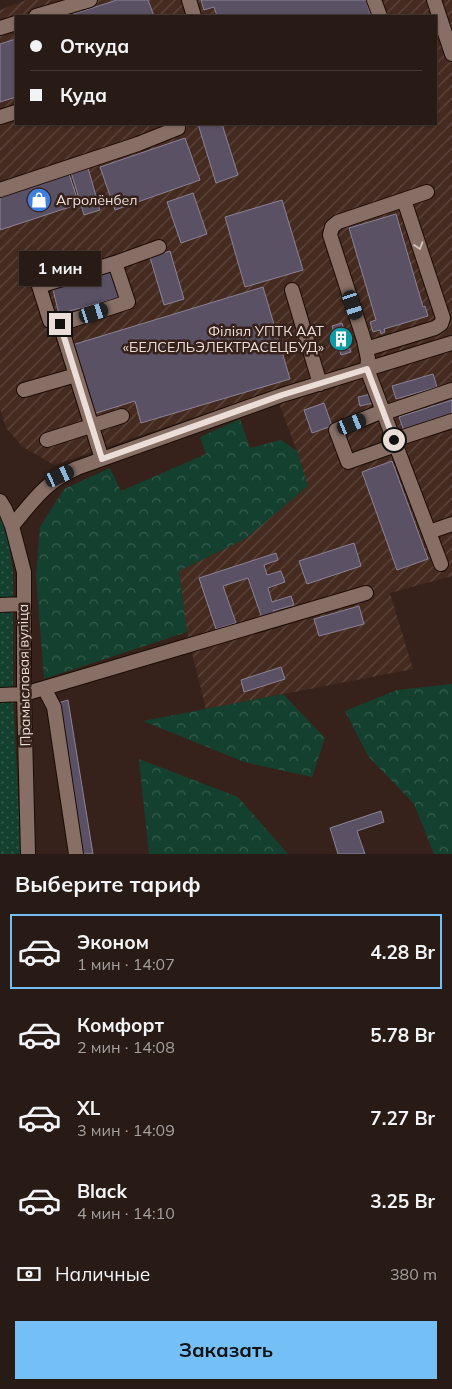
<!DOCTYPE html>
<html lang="ru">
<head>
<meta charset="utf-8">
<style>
  body { margin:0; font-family:Mulish,sans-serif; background:#30231d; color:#f1f3f6; height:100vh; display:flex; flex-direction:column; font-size:19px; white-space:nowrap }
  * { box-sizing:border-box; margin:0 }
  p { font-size:16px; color:#a5a1a0 }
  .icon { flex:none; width:28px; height:28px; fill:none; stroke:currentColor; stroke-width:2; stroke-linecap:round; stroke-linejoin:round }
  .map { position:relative; height:854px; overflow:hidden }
  .panel { display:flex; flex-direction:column; background:#281a14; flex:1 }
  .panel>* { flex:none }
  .banner { position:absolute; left:15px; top:15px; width:422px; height:110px; border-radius:0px; box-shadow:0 1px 4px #0004,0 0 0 1px #443834; display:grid; align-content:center; height:110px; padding:0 15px; background:#281a14 }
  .end { position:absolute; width:22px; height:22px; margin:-11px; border:6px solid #ebded8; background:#111; box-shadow:0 0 0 2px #111 }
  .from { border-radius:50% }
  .bubble { position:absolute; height:35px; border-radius:0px; background:#281a14; box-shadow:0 1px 4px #0004,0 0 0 1px #443834; font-size:16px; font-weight:700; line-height:35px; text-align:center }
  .car { position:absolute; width:15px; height:30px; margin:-15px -8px; border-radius:6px; box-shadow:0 0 4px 1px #0007; background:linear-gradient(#222 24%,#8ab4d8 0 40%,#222 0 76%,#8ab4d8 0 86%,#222 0) }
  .banner b { display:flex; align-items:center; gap:18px; height:48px; font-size:19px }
  .banner b+b { border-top:1px solid #443834 }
  .banner i { width:12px; height:12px; background:#f1f3f6 }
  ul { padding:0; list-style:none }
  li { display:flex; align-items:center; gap:15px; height:75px; margin:0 10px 8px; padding:0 5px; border:2px solid transparent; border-radius:0px }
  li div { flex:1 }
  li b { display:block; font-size:19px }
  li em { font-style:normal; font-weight:700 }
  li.on { border-color:#74c0f6 }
  li>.icon { width:45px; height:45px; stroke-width:1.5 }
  h2 { padding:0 15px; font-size:22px; line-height:60px }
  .pay { display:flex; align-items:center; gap:12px; height:55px; padding:0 15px; font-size:19px }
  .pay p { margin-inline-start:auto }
  .action { display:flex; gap:10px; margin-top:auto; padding:10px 15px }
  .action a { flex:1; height:58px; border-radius:0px; background:#74c0f6; color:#111; font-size:20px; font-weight:700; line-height:58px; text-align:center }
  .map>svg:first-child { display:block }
</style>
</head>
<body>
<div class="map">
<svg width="452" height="854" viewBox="0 0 452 854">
  <defs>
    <pattern id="industrial-furrows" width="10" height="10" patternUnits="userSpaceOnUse" patternTransform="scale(1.25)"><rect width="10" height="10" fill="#442a1f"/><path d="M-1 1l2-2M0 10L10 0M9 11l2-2" fill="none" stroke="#5f483f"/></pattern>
    <pattern id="forest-crowns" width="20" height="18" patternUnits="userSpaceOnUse" patternTransform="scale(1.25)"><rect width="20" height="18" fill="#14412f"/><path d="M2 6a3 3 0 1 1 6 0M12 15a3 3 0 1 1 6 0" fill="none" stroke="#365c4c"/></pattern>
    <pattern id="garden-dots" width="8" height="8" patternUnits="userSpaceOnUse" patternTransform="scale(1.25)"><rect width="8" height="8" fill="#14412f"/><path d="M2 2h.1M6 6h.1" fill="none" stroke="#365c4c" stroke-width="1.8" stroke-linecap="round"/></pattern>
  </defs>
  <rect width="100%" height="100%" fill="#36221a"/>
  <!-- industrial -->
  <path fill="url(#industrial-furrows)" fill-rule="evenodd" d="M26,0H452V576L390,593L413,669L206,709L187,632L179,571L245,539L307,486L297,451L274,390L54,465L23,447L6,428L0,409V10ZM16,16H436V124H16Z"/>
  <!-- forest -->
  <path fill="url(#forest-crowns)" d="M240,419L250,448L281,440L297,451L308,486L245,539L179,571L187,632L44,679L36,576L40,527L64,489L110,468L121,491L206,454L200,437Z
    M452,684V854H434L414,804L368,756L345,711L397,690Z
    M283,694L325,738L312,777L244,762L143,721Z
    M139,759L238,797L288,854H149Z"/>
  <!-- garden -->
  <path fill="url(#garden-dots)" d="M0,516L6,528L10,550L13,573V696L21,854H0Z"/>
  <!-- building -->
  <path fill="#5a5165" stroke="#8c8398" d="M117,0H148L154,16H67Z
    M201,0H366L371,16H217L214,7L204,10Z
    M16,39V97L0,102V44Z
    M198,124H222L238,175L216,183Z
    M185,138L200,180L115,210L100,167Z
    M88,168L100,210L84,215L71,172Z
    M69,174L79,204L0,230V196Z
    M193,193L207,234L181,243L167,202Z
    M282,200L303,270L245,287L225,217Z
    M396,214L423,307L425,306L428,316L384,329L385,332L381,334L380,330L373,332L370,322L376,320L349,228Z
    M170,251L184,299L164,305L150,257Z
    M113,270L120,297L59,314L52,286Z
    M263,287L290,379L141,423L135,401L93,414L72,345Z
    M342,323L351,352L341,355L332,326Z
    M433,374L437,387L396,399L392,386Z
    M371,394L373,403L360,406L358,397Z
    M452,400V416L404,431L399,417Z
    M324,403L332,426L312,433L304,410Z
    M392,461L428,559L397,570L362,472Z
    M354,543L361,566L307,584L299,561Z
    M276,553L278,560L264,565L267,575L281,571L285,582L268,588L272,602L291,596L294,605L273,611L275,617L262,618L248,578L223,586L236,623L216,629L199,578Z
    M359,606L364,624L319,636L314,619Z
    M281,667L285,679L244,692L241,680Z
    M68,700L93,854H80L58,703Z
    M381,811L384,822L357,831L365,854H338L330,828Z"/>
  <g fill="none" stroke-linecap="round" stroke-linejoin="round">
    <!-- minor casing -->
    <g stroke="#1c0b05" stroke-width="16">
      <path id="minor" d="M189,0L194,16
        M374,0L380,16
        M434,0L452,54
        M36,16L90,0
        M0,28L16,23
        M0,117L16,112
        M0,190L138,144L178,128V124
        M427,192L338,222L332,227L330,235L364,340L368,359L367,369L441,564
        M115,263L128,302L60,324L50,321L39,286L115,263L159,247
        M292,290L320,384
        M60,324L102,459
        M366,349L435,328L441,324L443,318L404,200
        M24,390L76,375
        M383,411L336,430L348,462L396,445
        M384,413L452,390
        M47,440L122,416
        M394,440L452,421
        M0,501L5,509L12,526L24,572V694L28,854
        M12,526C34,500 45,482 77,468L282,395L452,343
        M429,532L452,524
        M0,605L24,604
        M44,688L54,707L76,854
        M0,695L24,694L366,593"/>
    </g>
    <!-- minor -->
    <use href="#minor" stroke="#876f65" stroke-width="14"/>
  </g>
  <!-- one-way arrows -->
  <defs><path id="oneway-chevron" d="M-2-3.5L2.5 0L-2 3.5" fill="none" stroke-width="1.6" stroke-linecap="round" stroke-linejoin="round" transform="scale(1.25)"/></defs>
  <use stroke="#d2c2bb" href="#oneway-chevron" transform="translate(419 246) rotate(72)"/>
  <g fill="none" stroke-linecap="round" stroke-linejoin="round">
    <!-- route -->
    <path stroke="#ebded8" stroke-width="6" d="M60,324L102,459L282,395L367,369L394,440"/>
  </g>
  <!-- icons -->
  <defs>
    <g id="shop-disc" transform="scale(1.25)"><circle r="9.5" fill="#3f7fe0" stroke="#36221a"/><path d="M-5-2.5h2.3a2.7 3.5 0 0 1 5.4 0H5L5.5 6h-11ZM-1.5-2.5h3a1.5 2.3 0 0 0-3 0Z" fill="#fff"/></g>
    <g id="building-disc" transform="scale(1.25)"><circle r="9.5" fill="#0f9aa8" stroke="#36221a"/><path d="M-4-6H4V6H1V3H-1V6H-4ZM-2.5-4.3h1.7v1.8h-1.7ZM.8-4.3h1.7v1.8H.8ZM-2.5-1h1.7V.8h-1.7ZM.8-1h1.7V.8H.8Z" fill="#fff"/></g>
  </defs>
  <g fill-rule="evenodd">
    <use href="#shop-disc" x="39" y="200"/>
    <use href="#building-disc" x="341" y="339"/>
  </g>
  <g text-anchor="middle" stroke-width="5" stroke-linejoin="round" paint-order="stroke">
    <!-- poi labels -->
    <g font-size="14" fill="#ebded8" stroke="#36221a" text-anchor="start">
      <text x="56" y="205">Агролёнбел</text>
      <text x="324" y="336" text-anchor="end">Філіял УПТК ААТ<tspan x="324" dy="16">«БЕЛСЕЛЬЭЛЕКТРАСЕЦБУД»</tspan></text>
    </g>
    <!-- street labels -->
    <g font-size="14" fill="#ebded8" stroke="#36221a">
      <text transform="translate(24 675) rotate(-91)" y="5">Прамысловая вуліца</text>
    </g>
  </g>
</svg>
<i class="end from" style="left:394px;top:440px"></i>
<i class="end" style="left:60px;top:324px"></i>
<div class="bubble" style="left:19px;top:251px;width:82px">1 мин</div>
<i class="car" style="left:353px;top:305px;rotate:162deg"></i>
<i class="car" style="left:94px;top:313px;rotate:72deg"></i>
<i class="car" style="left:352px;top:424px;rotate:68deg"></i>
<i class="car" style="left:60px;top:476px;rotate:65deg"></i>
<div class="banner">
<b><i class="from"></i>Откуда</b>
<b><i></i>Куда</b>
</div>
</div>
<section class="panel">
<h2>Выберите тариф</h2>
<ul>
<li class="on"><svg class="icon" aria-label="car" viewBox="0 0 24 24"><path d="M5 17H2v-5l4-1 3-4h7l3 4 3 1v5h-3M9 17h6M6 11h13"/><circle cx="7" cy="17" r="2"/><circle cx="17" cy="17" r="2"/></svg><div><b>Эконом</b><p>1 мин · 14:07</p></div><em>4.28 Br</em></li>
<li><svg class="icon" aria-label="car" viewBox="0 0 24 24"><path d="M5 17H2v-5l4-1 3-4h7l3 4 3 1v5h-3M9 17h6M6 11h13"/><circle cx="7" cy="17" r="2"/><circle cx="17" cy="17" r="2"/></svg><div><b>Комфорт</b><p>2 мин · 14:08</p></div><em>5.78 Br</em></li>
<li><svg class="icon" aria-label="car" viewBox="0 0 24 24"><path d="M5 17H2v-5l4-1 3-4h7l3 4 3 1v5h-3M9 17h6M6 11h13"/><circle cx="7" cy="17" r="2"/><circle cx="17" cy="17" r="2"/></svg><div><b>XL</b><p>3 мин · 14:09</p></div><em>7.27 Br</em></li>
<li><svg class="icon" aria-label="car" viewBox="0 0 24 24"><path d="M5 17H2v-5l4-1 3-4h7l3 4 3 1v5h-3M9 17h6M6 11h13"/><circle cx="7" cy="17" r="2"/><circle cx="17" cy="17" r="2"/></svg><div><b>Black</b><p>4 мин · 14:10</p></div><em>3.25 Br</em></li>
</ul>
<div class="pay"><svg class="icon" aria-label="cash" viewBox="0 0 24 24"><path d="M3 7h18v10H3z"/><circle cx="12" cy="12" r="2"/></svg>Наличные<p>380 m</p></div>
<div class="action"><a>Заказать</a></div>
</section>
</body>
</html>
